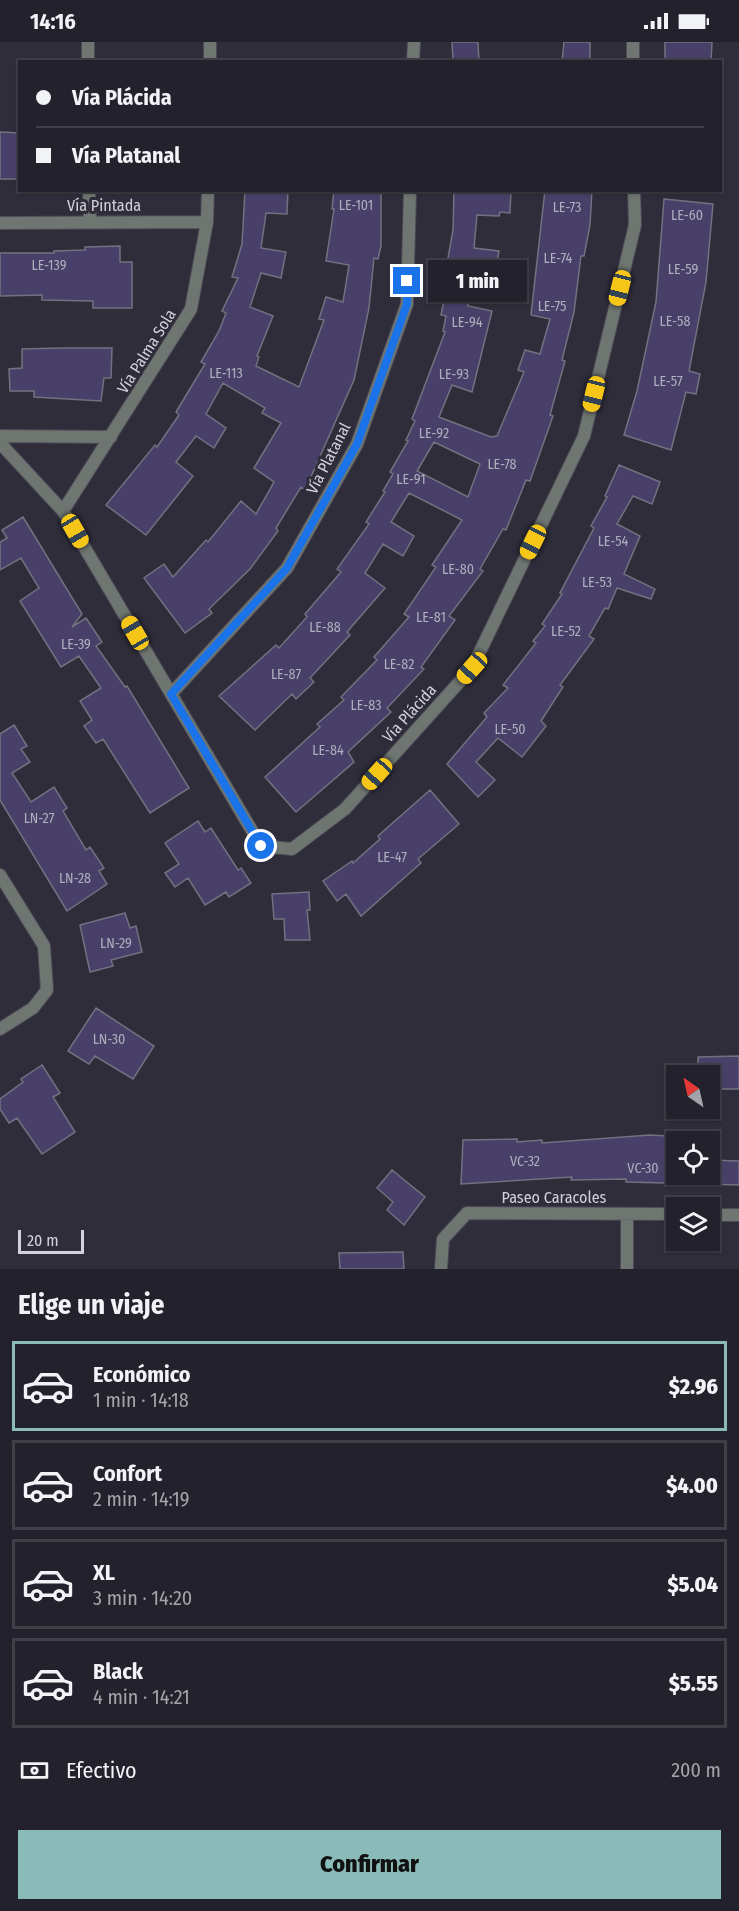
<!DOCTYPE html>
<html lang="es">
<head>
<meta charset="utf-8">
<style>
  body { margin:0; font-family:"Fira Sans Condensed",sans-serif; background:#2f2f38; color:#f1f3f6; height:100vh; display:flex; flex-direction:column; font-size:22px; white-space:nowrap }
  * { box-sizing:border-box; margin:0 }
  p { font-size:20px; color:#a3a4a9 }
  .icon { flex:none; width:33px; height:33px; fill:none; stroke:currentColor; stroke-width:2; stroke-linecap:round; stroke-linejoin:round }
  .map { position:relative; height:1227px; overflow:hidden }
  .drawer { display:flex; flex-direction:column; background:#23222c; flex:1 }
  .drawer>* { flex:none }
  .hud { position:absolute; left:18px; top:18px; width:704px; height:132px; border-radius:0px; box-shadow:0 2px 4px #0004,0 0 0 2px #403f48; display:grid; align-content:center; height:132px; padding:0 18px; background:#23222c }
  .needle { width:39px; rotate:326deg }
  .fabs { position:absolute; left:666px; top:1023px; display:grid; gap:12px }
  .fabs a { display:grid; place-items:center; width:54px; height:54px; border-radius:0px; background:#23222c; box-shadow:0 2px 4px #0004,0 0 0 2px #403f48; font-size:30px }
  .scale { position:absolute; left:18px; bottom:15px; width:66px; box-sizing:border-box; padding-left:6px; border:3px solid #d2d1da; border-top:0; font-size:16px; line-height:21px; white-space:nowrap; color:#d2d1da; -webkit-text-stroke:4px #2f2d3a; paint-order:stroke }
  .end { position:absolute; width:27px; height:27px; margin:-14px; border:8px solid #1a73e8; background:#fff; box-shadow:0 0 0 3px #fff }
  .from { border-radius:50% }
  .bubble { position:absolute; height:42px; border-radius:0px; background:#23222c; box-shadow:0 2px 4px #0004,0 0 0 2px #403f48; font-size:20px; font-weight:800; line-height:42px; text-align:center }
  .car { position:absolute; width:18px; height:36px; margin:-18px -9px; border-radius:8px; box-shadow:0 0 4px 2px #0007; background:linear-gradient(#f5c518 24%,#345 0 40%,#f5c518 0 76%,#345 0 86%,#f5c518 0) }
  .hud b { display:flex; align-items:center; gap:21px; height:57px; font-size:22px }
  .hud b+b { border-top:2px solid #403f48 }
  .hud i { width:15px; height:15px; background:#f1f3f6 }
  ul { padding:0; list-style:none }
  li { display:flex; align-items:center; gap:18px; height:90px; margin:0 12px 9px; padding:0 6px; border:3px solid #403f48; border-radius:0px }
  li div { flex:1 }
  li b { display:block; font-size:22px }
  li em { font-style:normal; font-weight:800 }
  li.on { border-color:#8bbbb9 }
  li>.icon { width:54px; height:54px; stroke-width:1.5 }
  h2 { padding:0 18px; font-size:27px; line-height:72px }
  .pay { display:flex; align-items:center; gap:15px; height:66px; padding:0 18px; font-size:22px }
  .pay p { margin-inline-start:auto }
  .action { display:flex; gap:12px; margin-top:auto; padding:12px 18px }
  .action a { flex:1; height:69px; border-radius:0px; background:#8bbbb9; color:#111; font-size:24px; font-weight:800; line-height:69px; text-align:center }
  .status { display:flex; justify-content:space-between; align-items:center; height:42px; padding:0 30px; background:#23222c; direction:ltr }
  .status svg { height:16px; fill:currentColor }
  .map>svg:first-child { display:block }
</style>
</head>
<body>
<div class="status"><b>14:16</b><svg viewBox="0 0 49 12"><path d="M0 12V9h3v3zM5 12V6h3v6zM10 12V3h3v9zM15 12V0h3v12zM26 1h20v11H26zM47 4h2v5h-2z"/></svg></div>
<div class="map">
<svg width="739" height="1227" viewBox="0 0 739 1227">
  <rect width="100%" height="100%" fill="#2f2d3a"/>
  <!-- building -->
  <path fill="#484068" stroke="#737181" stroke-width="1.5" fill-rule="evenodd" d="M452,0H478L479,20H453Z
    M564,0H590V20H562Z
    M665,0H712L711,20H665Z
    M0,90L20,91V137H0Z
    M245,148H288L287,172L266,171L261,206L286,210L281,236L261,231L250,265L273,274L257,314L259,315L256,324L299,345L324,278L319,277L326,255L343,260L349,223L326,219L334,167H332L334,148H381V204L378,217L374,216L369,266L354,338L305,448L301,445L276,486L278,489L250,527L209,567L212,571L185,591L144,536L164,522L173,535L206,498L208,500L241,459L256,472L274,440L254,426L281,381L262,371L265,366L223,341L206,372L226,386L214,406L196,394L176,420L193,434L146,493L106,463L155,403L157,405L179,373L176,370L205,322L201,320L219,289L226,271L222,269L238,236L232,235L242,202Z
    M454,148H511L510,171L500,170L499,174L477,173L474,206L499,209L495,233L473,230L468,264L492,269L472,350L452,343L439,375L491,395L497,394L524,330L518,328L525,308L540,312L550,277L531,273L545,148H592L590,183L584,214H581L574,270L562,318L565,319L550,373L553,374L530,439L526,438L506,488L503,487L480,527L483,529L449,574L455,578L421,625L424,627L387,666L391,670L348,710L354,720L296,770L265,735L320,685L317,682L344,658L341,655L377,618L374,615L409,575L404,572L436,525L432,523L462,478L409,451L391,480L414,494L403,514L383,502L365,531L385,546L347,590L350,593L310,636L314,640L296,657L292,652L255,688L219,654L276,603L279,606L307,575L305,572L341,530L337,527L369,482L366,480L385,450L383,449L393,432L390,430L408,399L406,398L415,379L412,377L445,290L443,289L446,274L441,273L452,218L448,216L453,188ZM434,400L480,422L468,455L417,429Z
    M664,157L713,162L706,240L689,329L700,332L696,352L686,350L671,408L624,393L637,349L656,260Z
    M120,204V220H132V266H93V259L42,258V253L0,254V211H54V209L85,208V205Z
    M61,306H112L111,336H104L101,359L34,355V349H10L9,327L22,326V307Z
    M619,423L660,440L652,462L633,454L617,482L640,494L624,532L655,547L651,557L617,546L608,567L605,566L589,594L594,597L560,643L563,645L541,679L546,684L522,715L498,696L476,720L495,738L478,755L447,722L487,675L484,671L508,646L503,643L536,601L533,599L545,584L542,582L562,552L560,551L594,486L591,484L607,455L605,454Z
    M23,475L82,572L72,585L86,576L102,600L96,604L125,645L127,644L189,746L150,771L103,697L96,701L84,684L92,678L80,659L101,646L79,614L61,625L20,559L39,546L21,516L0,528V500L7,496L2,488Z
    M14,683L27,704L21,707L30,720L12,731L31,760L54,745L67,766L63,769L86,808L90,805L104,826L99,829L107,842L67,869L0,758V692Z
    M430,748L459,782L418,817L421,821L361,874L346,852L337,859L323,839L352,819L353,821L380,797L378,794Z
    M198,779L205,790L211,786L238,828L241,826L251,841L229,855L226,850L205,863L188,836L175,845L165,831L179,822L165,801Z
    M309,850L310,868H307L310,898H285L284,877H274L272,852Z
    M125,871L130,886L136,884L142,910L111,918L113,924L90,930L80,883Z
    M96,966L154,1004L133,1037L95,1014L89,1022L68,1009Z
    M739,1014V1047H718L717,1036L698,1034V1015Z
    M42,1023L60,1051L53,1055L75,1090L42,1112L17,1076L9,1081L0,1067V1057L23,1040L21,1037Z
    M650,1093L704,1096V1100H676V1132H710V1118L739,1119V1143L626,1140V1137L571,1138L572,1135L461,1142L463,1098L517,1097V1100L542,1098V1101Z
    M392,1128L425,1155L404,1183L387,1168L393,1160L377,1146Z
    M403,1210L404,1227H340L339,1211Z"/>
  <g fill="none" stroke-linecap="round" stroke-linejoin="round">
    <!-- street casing -->
    <g stroke="#4c4b57" stroke-width="14">
      <path id="street" d="M88,0V20
        M633,0V20
        M210,20V0
        M413,20L414,0
        M89,148L90,180
        M0,181L207,180
        M0,394L111,395
        M0,401L63,469L261,804L292,807L345,767L472,626L584,394L635,183L634,148
        M63,469L191,267L207,180L208,148
        M171,652L287,526L357,402L407,262L410,148
        M0,833L44,904L47,948L33,966L0,987
        M710,1173H739
        M441,1227L443,1197L467,1171L676,1172
        M627,1227V1172"/>
    </g>
    <!-- street -->
    <use href="#street" stroke="#6f7671" stroke-width="12"/>
  </g>
  <g fill="none" stroke-linecap="round" stroke-linejoin="round">
    <!-- route -->
    <path stroke="#1a73e8" stroke-width="8" d="M261,804L171,652L287,526L357,402L407,262V239"/>
  </g>
  <g text-anchor="middle" stroke-width="6" stroke-linejoin="round" paint-order="stroke">
    <!-- number labels -->
    <g font-size="14" fill="#b0adbe">
      <text x="356" y="168">LE-101</text>
      <text x="567" y="170">LE-73</text>
      <text x="687" y="178">LE-60</text>
      <text x="558" y="221">LE-74</text>
      <text x="49" y="228">LE-139</text>
      <text x="683" y="232">LE-59</text>
      <text x="552" y="269">LE-75</text>
      <text x="675" y="284">LE-58</text>
      <text x="467" y="285">LE-94</text>
      <text x="226" y="336">LE-113</text>
      <text x="454" y="337">LE-93</text>
      <text x="668" y="344">LE-57</text>
      <text x="434" y="396">LE-92</text>
      <text x="502" y="427">LE-78</text>
      <text x="411" y="442">LE-91</text>
      <text x="613" y="504">LE-54</text>
      <text x="458" y="532">LE-80</text>
      <text x="597" y="545">LE-53</text>
      <text x="431" y="580">LE-81</text>
      <text x="325" y="590">LE-88</text>
      <text x="566" y="594">LE-52</text>
      <text x="76" y="607">LE-39</text>
      <text x="399" y="627">LE-82</text>
      <text x="286" y="637">LE-87</text>
      <text x="366" y="668">LE-83</text>
      <text x="510" y="692">LE-50</text>
      <text x="328" y="713">LE-84</text>
      <text x="39" y="781">LN-27</text>
      <text x="392" y="820">LE-47</text>
      <text x="75" y="841">LN-28</text>
      <text x="116" y="906">LN-29</text>
      <text x="109" y="1002">LN-30</text>
      <text x="525" y="1124">VC-32</text>
      <text x="643" y="1131">VC-30</text>
    </g>
    <!-- street labels -->
    <g font-size="16" fill="#d2d1da" stroke="#2f2d3a">
      <text x="104" y="169">Vía Pintada</text>
      <text transform="translate(146 309) rotate(-58)" y="6">Vía Palma Sola</text>
      <text transform="translate(328 416) rotate(-63)" y="6">Vía Platanal</text>
      <text transform="translate(409 671) rotate(-48)" y="6">Vía Plácida</text>
      <text x="554" y="1161">Paseo Caracoles</text>
    </g>
  </g>
</svg>
<div class="fabs">
<a><svg class="needle" viewBox="-14 -14 28 28"><path d="M0-13l5 13h-10z" fill="#e53935"/><path d="M0 13l5-13h-10z" fill="#a3a4a9"/></svg></a>
<a><svg class="icon" aria-label="locate" viewBox="0 0 24 24"><circle cx="12" cy="12" r="6"/><path d="M12 2v4M12 18v4M2 12h4M18 12h4"/></svg></a>
<a><svg class="icon" aria-label="layers" viewBox="0 0 24 24"><path d="M12 4l9 5-9 5-9-5zM3 14l9 5 9-5"/></svg></a>
</div>
<div class="scale">20 m</div>
<i class="end from" style="left:261px;top:804px"></i>
<i class="end" style="left:407px;top:239px"></i>
<div class="bubble" style="left:428px;top:218px;width:99px">1 min</div>
<i class="car" style="left:620px;top:246px;rotate:194deg"></i>
<i class="car" style="left:594px;top:352px;rotate:194deg"></i>
<i class="car" style="left:75px;top:489px;rotate:150deg"></i>
<i class="car" style="left:533px;top:500px;rotate:206deg"></i>
<i class="car" style="left:135px;top:591px;rotate:330deg"></i>
<i class="car" style="left:472px;top:626px;rotate:222deg"></i>
<i class="car" style="left:377px;top:732px;rotate:222deg"></i>
<div class="hud">
<b><i class="from"></i>Vía Plácida</b>
<b><i></i>Vía Platanal</b>
</div>
</div>
<section class="drawer">
<h2>Elige un viaje</h2>
<ul>
<li class="on"><svg class="icon" aria-label="car" viewBox="0 0 24 24"><path d="M5 17H2v-5l4-1 3-4h7l3 4 3 1v5h-3M9 17h6M6 11h13"/><circle cx="7" cy="17" r="2"/><circle cx="17" cy="17" r="2"/></svg><div><b>Económico</b><p>1 min · 14:18</p></div><em>$2.96</em></li>
<li><svg class="icon" aria-label="car" viewBox="0 0 24 24"><path d="M5 17H2v-5l4-1 3-4h7l3 4 3 1v5h-3M9 17h6M6 11h13"/><circle cx="7" cy="17" r="2"/><circle cx="17" cy="17" r="2"/></svg><div><b>Confort</b><p>2 min · 14:19</p></div><em>$4.00</em></li>
<li><svg class="icon" aria-label="car" viewBox="0 0 24 24"><path d="M5 17H2v-5l4-1 3-4h7l3 4 3 1v5h-3M9 17h6M6 11h13"/><circle cx="7" cy="17" r="2"/><circle cx="17" cy="17" r="2"/></svg><div><b>XL</b><p>3 min · 14:20</p></div><em>$5.04</em></li>
<li><svg class="icon" aria-label="car" viewBox="0 0 24 24"><path d="M5 17H2v-5l4-1 3-4h7l3 4 3 1v5h-3M9 17h6M6 11h13"/><circle cx="7" cy="17" r="2"/><circle cx="17" cy="17" r="2"/></svg><div><b>Black</b><p>4 min · 14:21</p></div><em>$5.55</em></li>
</ul>
<div class="pay"><svg class="icon" aria-label="cash" viewBox="0 0 24 24"><path d="M3 7h18v10H3z"/><circle cx="12" cy="12" r="2"/></svg>Efectivo<p>200 m</p></div>
<div class="action"><a>Confirmar</a></div>
</section>
</body>
</html>
